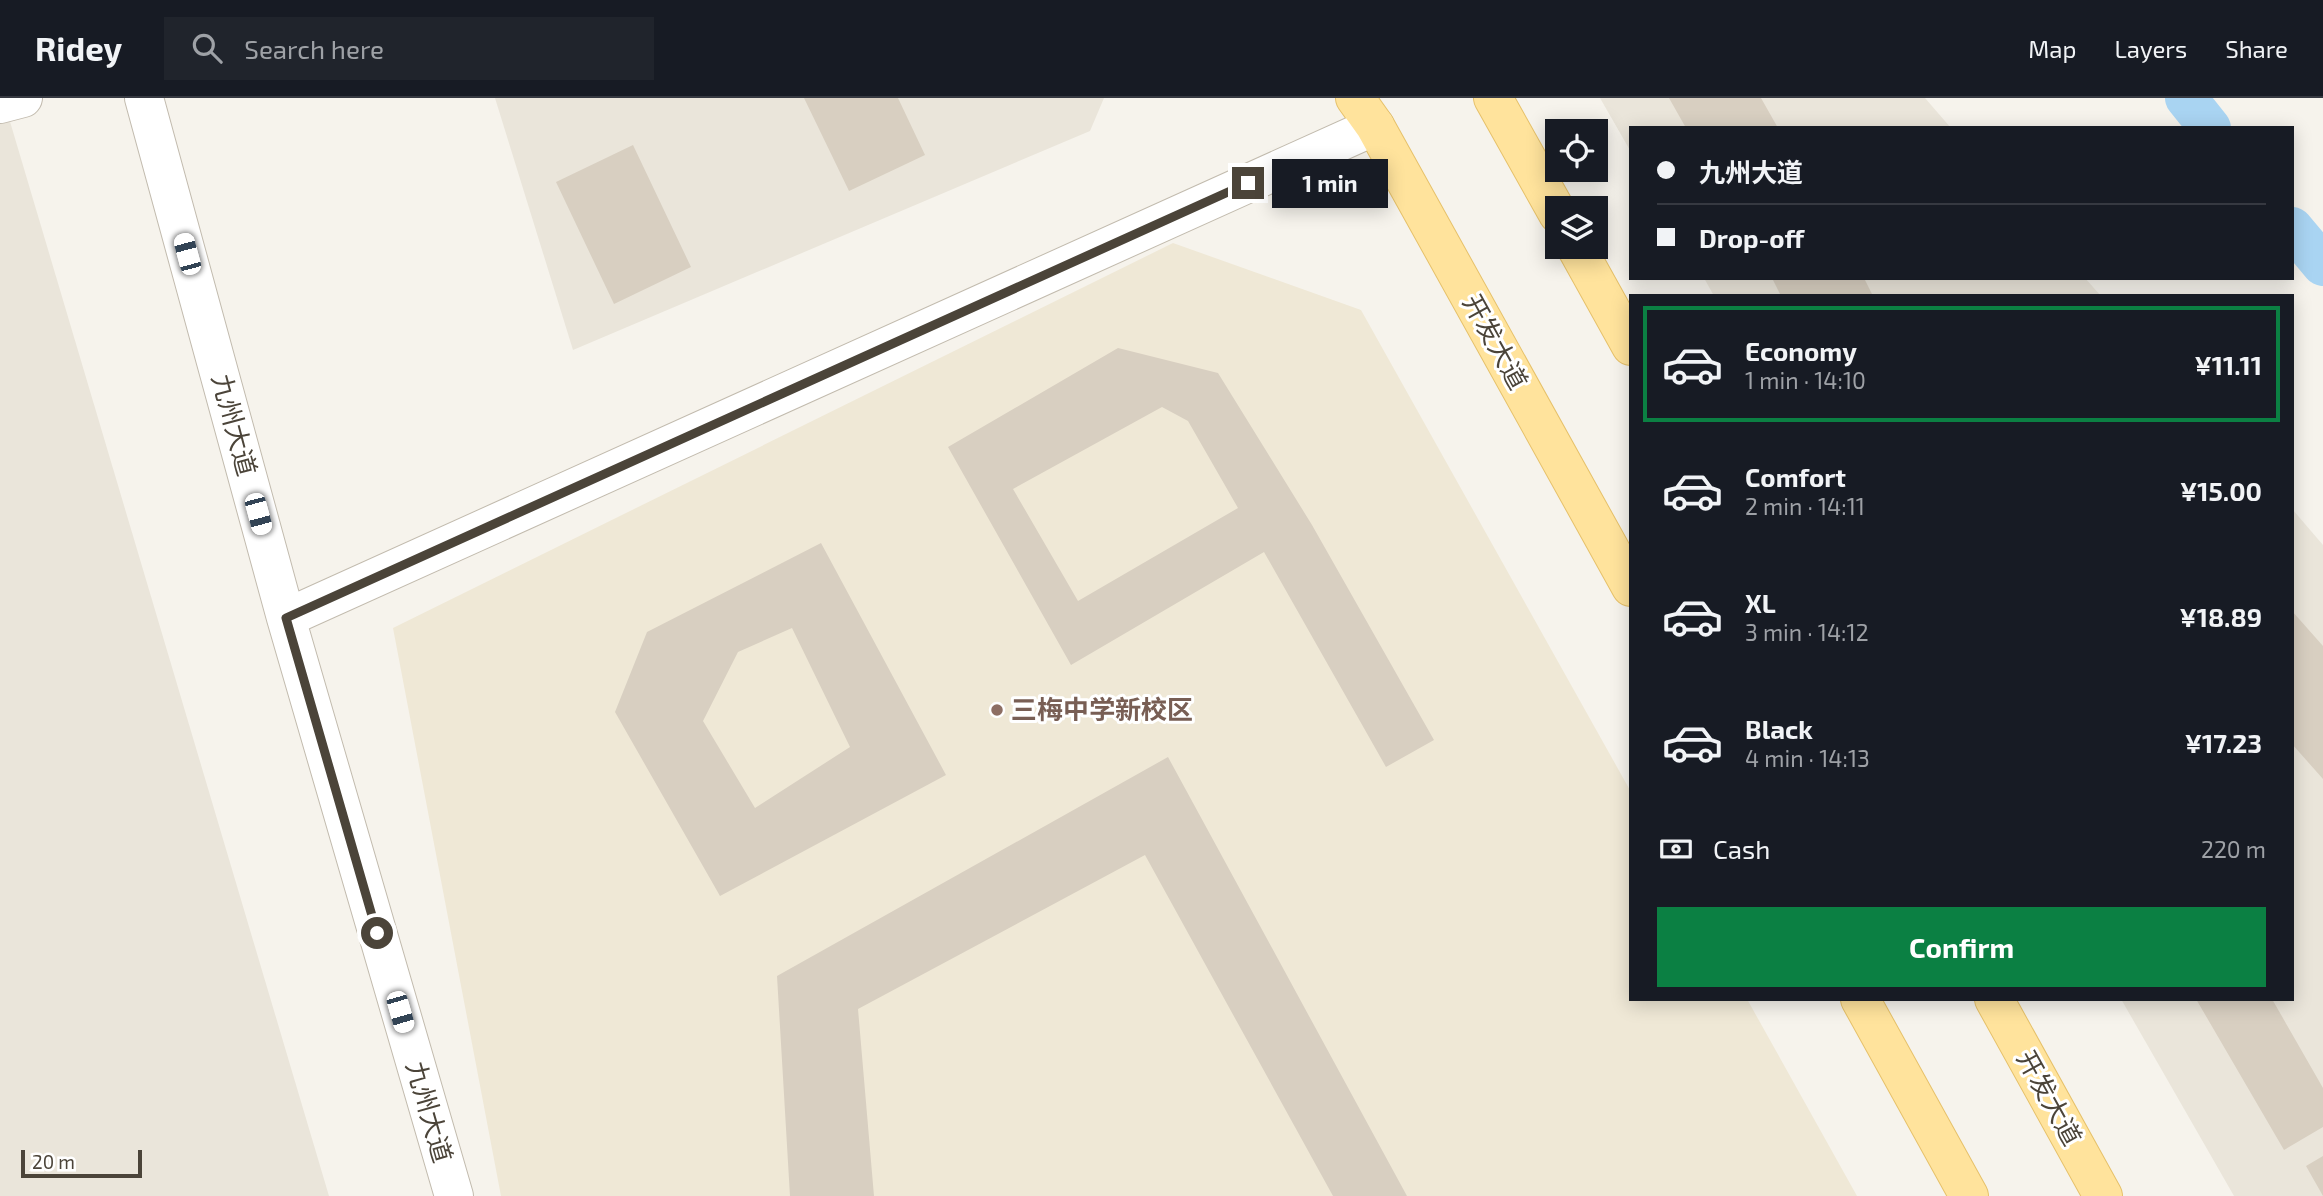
<!DOCTYPE html>
<html lang="en">
<head>
<meta charset="utf-8">
<style>
  body { margin:0; font-family:"Exo 2","Noto Sans SC",sans-serif; background:#20242c; color:#f1f3f6; height:100vh; display:flex; flex-direction:column; font-size:26px; white-space:nowrap }
  * { box-sizing:border-box; margin:0 }
  p { font-size:23px; color:#9ea1a6 }
  .icon { flex:none; width:38px; height:38px; fill:none; stroke:currentColor; stroke-width:2; stroke-linecap:round; stroke-linejoin:round }
  .map { position:relative; flex:1; overflow:hidden }
  .sheet { position:absolute; left:1629px; top:196px; width:665px; height:707px; display:flex; flex-direction:column; background:#171b24; border-radius:0px; box-shadow:0 4px 18px #0003 }
  .sheet>* { flex:none }
  .hud { position:absolute; left:1629px; top:28px; width:665px; height:154px; border-radius:0px; box-shadow:0 4px 18px #0003; display:grid; align-content:center; height:154px; padding:0 28px; background:#171b24 }
  .fabs { position:absolute; left:1545px; top:21px; display:grid; gap:14px }
  .fabs a { display:grid; place-items:center; width:63px; height:63px; border-radius:0px; background:#171b24; box-shadow:0 4px 18px #0003; font-size:35px }
  .scale { position:absolute; left:21px; bottom:18px; width:121px; box-sizing:border-box; padding-left:7px; border:4px solid #4b4439; border-top:0; font-size:19px; line-height:24px; white-space:nowrap; color:#4b4439; -webkit-text-stroke:5px #fff; paint-order:stroke }
  .end { position:absolute; width:32px; height:32px; margin:-16px; border:9px solid #4b4439; background:#fff; box-shadow:0 0 0 4px #fff }
  .from { border-radius:50% }
  .bubble { position:absolute; height:49px; border-radius:0px; background:#171b24; box-shadow:0 4px 18px #0003; font-size:23px; font-weight:700; line-height:49px; text-align:center }
  .car { position:absolute; width:21px; height:42px; margin:-21px -10px; border-radius:9px; box-shadow:0 0 5px 2px #0007; background:linear-gradient(#fff 24%,#345 0 40%,#fff 0 76%,#345 0 86%,#fff 0) }
  .hud b { display:flex; align-items:center; gap:24px; height:66px; font-size:26px }
  .hud b+b { border-top:2px solid #363941 }
  .hud i { width:18px; height:18px; background:#f1f3f6 }
  ul { padding:12px 0 0; list-style:none }
  li { display:flex; align-items:center; gap:21px; height:116px; margin:0 14px 10px; padding:0 14px; border:4px solid transparent; border-radius:0px }
  li div { flex:1 }
  li b { display:block; font-size:26px }
  li em { font-style:normal; font-weight:700 }
  li.current { border-color:#0b8043 }
  li>.icon { width:63px; height:63px; stroke-width:1.5 }
  .pay { display:flex; align-items:center; gap:18px; height:77px; padding:0 28px; font-size:26px }
  .pay p { margin-inline-start:auto }
  .primary-button { display:flex; gap:14px; margin-top:auto; padding:14px 28px }
  .primary-button a { flex:1; height:80px; border-radius:0px; background:#0b8043; color:#fff; font-size:28px; font-weight:700; line-height:80px; text-align:center }
  header { display:flex; align-items:center; gap:42px; box-sizing:border-box; height:98px; padding:0 35px; background:#171b24; border-bottom:2px solid #363941 }
  header strong { font-size:33px }
  nav { display:flex; gap:38px; margin-inline-start:auto; font-size:24px }
  .search { width:490px; height:63px; background:#20242c; display:flex; align-items:center; gap:18px; box-sizing:border-box; padding:0 24px; border-radius:0px; color:#9ea1a6; font-size:26px }
  .map>svg:first-child { display:block }
</style>
</head>
<body>
<header>
<strong>Ridey</strong>
<div class="search"><svg class="icon" aria-label="search" viewBox="0 0 24 24"><circle cx="10" cy="10" r="6"/><path d="M15 15l6 6"/></svg>Search here</div>
<nav><a>Map</a><a>Layers</a><a>Share</a></nav>
</header>
<div class="map">
<svg width="2323" height="1098" viewBox="0 0 2323 1098">
  <rect width="100%" height="100%" fill="#f6f3ec"/>
  <!-- residential -->
  <path fill="#eae5da" d="M0,0H3L329,1098H0Z
    M495,0H1104L1090,33L573,252Z
    M1600,0H1925L1951,30H1631V54Z
    M1704,180H2085L2101,198H1714Z
    M2293,412L2323,447V1098H2234L2121,901H2292Z"/>
  <!-- education -->
  <path fill="#efe8d6" d="M1173,145L1361,212L1631,694V901H1747L1857,1098H501L393,530Z"/>
  <g fill="none" stroke-linecap="round" stroke-linejoin="round">
    <!-- canal -->
    <path stroke="#a9d4f2" stroke-width="42" d="M2186,0L2210,30
      M2292,130L2323,167"/>
  </g>
  <!-- building -->
  <path fill="#d8cfc1" fill-rule="evenodd" d="M804,0H898L925,57L849,93Z
    M1669,0H1761L1778,30H1686Z
    M633,47L691,169L614,206L556,84Z
    M1772,180H1864L1873,198H1781Z
    M1118,250L1218,275L1312,427L1434,642L1386,669L1264,454L1071,567L948,349ZM1162,309L1188,323L1238,410L1078,503L1013,391Z
    M821,445L946,677L720,798L615,614L647,534ZM792,530L850,649L755,710L703,623L738,554Z
    M2292,513L2323,548V681L2292,646Z
    M1168,659L1407,1098H1333L1145,757L858,911L874,1098H790L777,878Z
    M2196,901H2272L2323,990V1029L2284,1052Z
    M2323,1058V1098L2306,1068Z"/>
  <g fill="none" stroke-linecap="round" stroke-linejoin="round">
    <!-- minor casing -->
    <g stroke="#c2bbae" stroke-width="40">
      <path id="minor" d="M144,0L286,520L454,1098
        M0,6L23,0
        M286,520L1375,28"/>
    </g>
    <!-- major casing -->
    <g stroke="#e6c16a" stroke-width="40">
      <path id="major" d="M1355,0L1375,28L1631,489
        M1493,0L1558,116
        M1576,149L1631,248
        M1860,901L1969,1098
        M1994,901L2103,1098"/>
    </g>
    <!-- minor -->
    <use href="#minor" stroke="#fff" stroke-width="38"/>
    <!-- major -->
    <use href="#major" stroke="#ffe39c" stroke-width="38"/>
  </g>
  <g fill="none" stroke-linecap="round" stroke-linejoin="round">
    <!-- route -->
    <path stroke="#4b4439" stroke-width="9" d="M377,835L286,520L1248,85"/>
  </g>
  <!-- markers -->
  <circle fill="#8d6e63" stroke="#fff" stroke-width="2.5" cx="997" cy="612" r="7"/>
  <g text-anchor="middle" stroke-width="6" stroke-linejoin="round" paint-order="stroke">
    <!-- street labels -->
    <g font-size="26" fill="#4b4439" stroke="#fff">
      <text transform="translate(1495 244) rotate(61)" y="9">开发大道</text>
      <text transform="translate(234 327) rotate(75)" y="9">九州大道</text>
      <text transform="translate(2049 1000) rotate(61)" y="9">开发大道</text>
      <text transform="translate(429 1014) rotate(74)" y="9">九州大道</text>
    </g>
    <!-- education labels -->
    <g font-size="26" font-weight="bold" fill="#785e54" stroke="#fff" text-anchor="start">
      <text x="1011" y="621">三梅中学新校区</text>
    </g>
  </g>
</svg>
<div class="fabs">
<a><svg class="icon" aria-label="locate" viewBox="0 0 24 24"><circle cx="12" cy="12" r="6"/><path d="M12 2v4M12 18v4M2 12h4M18 12h4"/></svg></a>
<a><svg class="icon" aria-label="layers" viewBox="0 0 24 24"><path d="M12 4l9 5-9 5-9-5zM3 14l9 5 9-5"/></svg></a>
</div>
<div class="scale">20 m</div>
<i class="end from" style="left:377px;top:835px"></i>
<i class="end" style="left:1248px;top:85px"></i>
<div class="bubble" style="left:1272px;top:61px;width:116px">1 min</div>
<i class="car" style="left:187px;top:156px;rotate:345deg"></i>
<i class="car" style="left:258px;top:416px;rotate:165deg"></i>
<i class="car" style="left:400px;top:914px;rotate:164deg"></i>
<div class="hud">
<b><i class="from"></i>九州大道</b>
<b><i></i>Drop-off</b>
</div>
<section class="sheet">
<ul>
<li class="current"><svg class="icon" aria-label="car" viewBox="0 0 24 24"><path d="M5 17H2v-5l4-1 3-4h7l3 4 3 1v5h-3M9 17h6M6 11h13"/><circle cx="7" cy="17" r="2"/><circle cx="17" cy="17" r="2"/></svg><div><b>Economy</b><p>1 min · 14:10</p></div><em>¥11.11</em></li>
<li><svg class="icon" aria-label="car" viewBox="0 0 24 24"><path d="M5 17H2v-5l4-1 3-4h7l3 4 3 1v5h-3M9 17h6M6 11h13"/><circle cx="7" cy="17" r="2"/><circle cx="17" cy="17" r="2"/></svg><div><b>Comfort</b><p>2 min · 14:11</p></div><em>¥15.00</em></li>
<li><svg class="icon" aria-label="car" viewBox="0 0 24 24"><path d="M5 17H2v-5l4-1 3-4h7l3 4 3 1v5h-3M9 17h6M6 11h13"/><circle cx="7" cy="17" r="2"/><circle cx="17" cy="17" r="2"/></svg><div><b>XL</b><p>3 min · 14:12</p></div><em>¥18.89</em></li>
<li><svg class="icon" aria-label="car" viewBox="0 0 24 24"><path d="M5 17H2v-5l4-1 3-4h7l3 4 3 1v5h-3M9 17h6M6 11h13"/><circle cx="7" cy="17" r="2"/><circle cx="17" cy="17" r="2"/></svg><div><b>Black</b><p>4 min · 14:13</p></div><em>¥17.23</em></li>
</ul>
<div class="pay"><svg class="icon" aria-label="cash" viewBox="0 0 24 24"><path d="M3 7h18v10H3z"/><circle cx="12" cy="12" r="2"/></svg>Cash<p>220 m</p></div>
<div class="primary-button"><a>Confirm</a></div>
</section>
</div>
</body>
</html>
